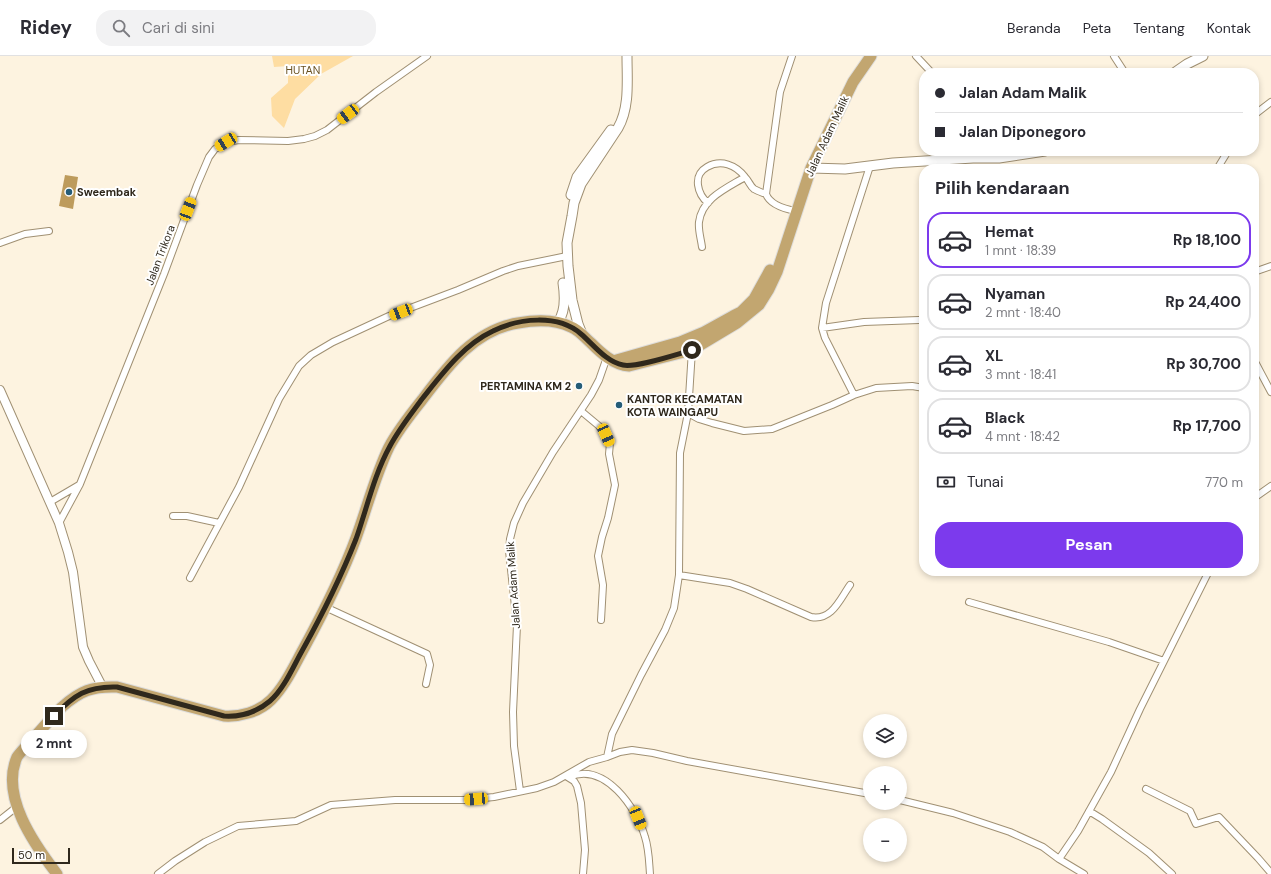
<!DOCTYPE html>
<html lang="id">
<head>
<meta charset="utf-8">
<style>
  body { margin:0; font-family:"DM Sans",sans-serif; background:#f2f2f3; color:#2b2b33; height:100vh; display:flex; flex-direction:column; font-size:15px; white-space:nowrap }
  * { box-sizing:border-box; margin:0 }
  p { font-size:13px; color:#7c7c81 }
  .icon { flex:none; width:22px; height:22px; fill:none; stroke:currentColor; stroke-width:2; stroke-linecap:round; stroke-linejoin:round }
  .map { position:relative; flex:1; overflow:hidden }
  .drawer { position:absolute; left:919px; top:108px; width:340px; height:412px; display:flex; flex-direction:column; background:#fff; border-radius:16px; box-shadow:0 2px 6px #0003 }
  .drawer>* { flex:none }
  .hud { position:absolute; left:919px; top:12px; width:340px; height:88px; border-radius:16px; box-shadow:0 2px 6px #0003; display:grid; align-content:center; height:88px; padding:0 16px; background:#fff }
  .controls { position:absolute; left:863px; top:658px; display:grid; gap:8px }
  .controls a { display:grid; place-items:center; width:44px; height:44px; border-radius:50%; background:#fff; box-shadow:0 2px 6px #0003; font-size:20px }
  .scale { position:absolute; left:12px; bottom:10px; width:58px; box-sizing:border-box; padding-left:4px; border:2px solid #2f281c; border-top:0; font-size:11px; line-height:14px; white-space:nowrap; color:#2f281c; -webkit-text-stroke:3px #fff; paint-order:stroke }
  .end { position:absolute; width:18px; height:18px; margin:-9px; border:5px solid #2f281c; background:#fff; box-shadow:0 0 0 2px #fff }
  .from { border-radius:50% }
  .bubble { position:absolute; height:28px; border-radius:14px; background:#fff; box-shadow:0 2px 6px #0003; font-size:13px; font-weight:700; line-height:28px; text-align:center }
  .car { position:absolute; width:12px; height:24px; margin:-12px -6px; border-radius:5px; box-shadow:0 0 3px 1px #0007; background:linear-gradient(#f5c518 24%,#345 0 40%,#f5c518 0 76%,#345 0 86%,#f5c518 0) }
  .hud b { display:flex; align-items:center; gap:14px; height:38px; font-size:15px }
  .hud b+b { border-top:1px solid #e1e1e2 }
  .hud i { width:10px; height:10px; background:#2b2b33 }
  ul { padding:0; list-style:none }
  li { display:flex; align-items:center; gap:12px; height:56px; margin:0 8px 6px; padding:0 8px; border:2px solid #e1e1e2; border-radius:16px }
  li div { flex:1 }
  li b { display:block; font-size:15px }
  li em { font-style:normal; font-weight:700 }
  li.selected { border-color:#7c3aed }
  li>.icon { width:36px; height:36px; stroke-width:1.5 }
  h2 { padding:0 16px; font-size:18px; line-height:48px }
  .pay { display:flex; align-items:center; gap:10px; height:44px; padding:0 16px; font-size:15px }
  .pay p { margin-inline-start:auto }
  .button { display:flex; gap:8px; margin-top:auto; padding:8px 16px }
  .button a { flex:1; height:46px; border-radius:16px; background:#7c3aed; color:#fff; font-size:16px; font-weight:700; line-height:46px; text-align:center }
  header { display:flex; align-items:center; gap:24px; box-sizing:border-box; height:56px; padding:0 20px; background:#fff; border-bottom:1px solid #e1e1e2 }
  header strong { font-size:19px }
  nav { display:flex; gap:22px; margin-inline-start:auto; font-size:14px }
  .search { width:280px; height:36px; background:#f2f2f3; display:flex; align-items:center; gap:10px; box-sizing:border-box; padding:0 14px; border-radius:16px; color:#7c7c81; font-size:15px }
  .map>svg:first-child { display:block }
</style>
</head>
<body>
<header>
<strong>Ridey</strong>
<div class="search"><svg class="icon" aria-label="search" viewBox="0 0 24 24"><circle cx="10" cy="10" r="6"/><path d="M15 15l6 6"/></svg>Cari di sini</div>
<nav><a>Beranda</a><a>Peta</a><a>Tentang</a><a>Kontak</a></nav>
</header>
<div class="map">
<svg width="1271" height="818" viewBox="0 0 1271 818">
  <rect width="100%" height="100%" fill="#fdf3e0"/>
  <!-- green -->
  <path fill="#fedda2" d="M272,0H353L321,18L295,43L284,72L272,60L271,42L288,27V10L274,11Z"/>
  <!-- water -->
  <path fill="#bd9b5c" d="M65,119L78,121L73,153L59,150Z"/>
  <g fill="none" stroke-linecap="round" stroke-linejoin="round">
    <!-- minor casing -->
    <g stroke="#a09073" stroke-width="8">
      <path id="minor" d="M792,0L780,36L766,138C770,149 785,153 796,155
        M916,0L932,17
        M1114,0L1125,17
        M1254,59L1271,46
        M1217,113L1228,95
        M708,147C702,142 699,137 698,129C697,120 700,115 707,111C721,103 736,109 745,121C749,125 750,130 754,133C758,135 762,137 766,138
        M0,187L25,178L49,175
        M702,191C701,183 698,174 699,166C702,142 727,132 745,121
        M1254,216L1271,210
        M822,272L864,266L919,264
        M1254,304L1271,336
        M854,339L825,282L822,272L826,247L870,110
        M581,355L599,370L606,379L610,387L609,398L615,429L608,462L602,481L598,500L603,529L601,564
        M688,357L699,363L712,367L744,375L772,373L832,349L854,339L876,332L912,330L924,332
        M1254,442L1271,430
        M50,446L79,429
        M173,460H187L219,467
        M59,467L80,428L164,218L197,129L209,101L215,93L227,86L239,84L288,85L304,83L315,80L327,74L376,36L427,0
        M679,519L730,527L747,533L811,561C832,565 840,543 850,529
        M190,522L239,431L279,343L299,310L311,299L333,286L389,260L458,234L503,215L518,210L567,200
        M969,546L1109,586L1164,605
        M325,551L427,598L430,609L426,628
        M607,701L612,678L641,619L665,574L674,552L679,519L680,397L688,357L692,294
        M566,720L574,725L577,730L581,747L585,794L583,818
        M569,721C605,705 637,753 645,781C649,793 649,806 650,818
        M1146,733L1190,755L1196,768L1219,761L1258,802L1271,817
        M520,735L514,690L513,656L517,569L509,495L510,483L514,467L523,447L553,396L591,339L599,324L607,301
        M900,744L953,757L1010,776L1043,791L1059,803L1084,818
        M1089,755L1102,763L1149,797L1172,818
        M0,764L14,753
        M1059,803L1078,775L1111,716L1140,653L1209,515
        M158,818L175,805L205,786L238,770L296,765L331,749L395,744H464L494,741L537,732L554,726L589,706L607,701L620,696L632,694L653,697L687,705L870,738"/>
    </g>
    <!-- tertiary casing -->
    <g stroke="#a09073" stroke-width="10">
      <path id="tertiary" d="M0,334L59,467L68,496L73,516L83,591L89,605L102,630"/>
    </g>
    <!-- secondary casing -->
    <g stroke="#a09073" stroke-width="11">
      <path id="secondary" d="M1174,17L1187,8L1203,0
        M811,112L845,113L893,107L973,102H999L1045,95
        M571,139L577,121L611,74
        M558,266C566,255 565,240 563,227
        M582,278L578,268L572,244L568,210L567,187L572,160L574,147L581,128L618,72C630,51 627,24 627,0"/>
    </g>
    <!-- trunk casing -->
    <g stroke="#dedddb" stroke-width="13">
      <path id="trunk" d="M613,305L680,286L704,276L733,260L741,256L754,243L770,214
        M57,818C34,788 0,740 17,701C21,695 26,691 31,685C41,674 51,662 62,651C80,635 92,630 117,631L224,660C240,661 259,656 271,644C285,630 294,610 304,592C323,557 342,520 356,482C367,452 375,420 389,391C398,374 410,359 422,344C447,311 474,274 518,267C535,264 555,263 571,271C579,274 585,282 591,287C601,297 614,309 629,310L692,294L737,267L759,249L769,233L777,216L811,112L853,26L871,0"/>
    </g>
    <!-- minor -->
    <use href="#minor" stroke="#fff" stroke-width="6"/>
    <!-- tertiary -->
    <use href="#tertiary" stroke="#fff" stroke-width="8"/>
    <!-- secondary -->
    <use href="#secondary" stroke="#fff" stroke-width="9"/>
    <!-- trunk -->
    <use href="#trunk" stroke="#c2a670" stroke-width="11"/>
  </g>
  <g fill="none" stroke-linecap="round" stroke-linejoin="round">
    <!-- route -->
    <path stroke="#2f281c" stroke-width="5" d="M54,660C74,639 87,630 117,631L224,660C240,661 257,656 270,645C284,633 293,611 302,595C322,559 341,521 356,483C367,452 374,419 390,390C399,373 411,358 422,343C442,318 463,289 493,275C519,262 558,258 581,278C593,288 606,306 623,309C636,312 677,298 692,294"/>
  </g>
  <!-- markers -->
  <g fill="#255c77" stroke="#fff" stroke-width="1.5">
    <circle cx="69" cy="136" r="4"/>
    <circle cx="579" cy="330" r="4"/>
    <circle cx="619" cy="349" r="4"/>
  </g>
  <g text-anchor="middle" stroke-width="4" stroke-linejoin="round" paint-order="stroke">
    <!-- park labels -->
    <g font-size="11" fill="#695121" stroke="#fff">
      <text x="303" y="18">HUTAN</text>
    </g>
    <!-- street labels -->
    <g font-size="11" fill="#2f281c" stroke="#fff">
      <text transform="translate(827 80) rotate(-65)" y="4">Jalan Adam Malik</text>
      <text transform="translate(160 199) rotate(-69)" y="4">Jalan Trikora</text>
      <text transform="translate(513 529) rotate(-94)" y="4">Jalan Adam Malik</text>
    </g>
    <!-- poi labels -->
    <g font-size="11" font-weight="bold" fill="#2f281c" stroke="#fff" text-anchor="start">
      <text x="77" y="140">Sweembak</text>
      <text x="571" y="334" text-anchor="end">PERTAMINA KM 2</text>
      <text x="627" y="347">KANTOR KECAMATAN<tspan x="627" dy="13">KOTA WAINGAPU</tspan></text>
    </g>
  </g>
</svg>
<div class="controls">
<a><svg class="icon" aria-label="layers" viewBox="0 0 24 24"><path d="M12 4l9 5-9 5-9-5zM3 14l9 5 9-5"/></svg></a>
<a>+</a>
<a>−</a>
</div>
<div class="scale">50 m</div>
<i class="end from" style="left:692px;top:294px"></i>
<i class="end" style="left:54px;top:660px"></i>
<div class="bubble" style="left:21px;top:674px;width:66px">2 mnt</div>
<i class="car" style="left:348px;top:58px;rotate:233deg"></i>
<i class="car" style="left:226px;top:86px;rotate:239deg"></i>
<i class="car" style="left:188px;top:153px;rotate:21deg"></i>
<i class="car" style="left:401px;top:256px;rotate:249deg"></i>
<i class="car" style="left:606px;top:379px;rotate:156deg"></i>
<i class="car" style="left:476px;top:743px;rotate:266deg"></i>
<i class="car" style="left:638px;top:762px;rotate:158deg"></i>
<div class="hud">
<b><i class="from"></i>Jalan Adam Malik</b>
<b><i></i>Jalan Diponegoro</b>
</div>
<section class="drawer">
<h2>Pilih kendaraan</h2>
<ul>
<li class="selected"><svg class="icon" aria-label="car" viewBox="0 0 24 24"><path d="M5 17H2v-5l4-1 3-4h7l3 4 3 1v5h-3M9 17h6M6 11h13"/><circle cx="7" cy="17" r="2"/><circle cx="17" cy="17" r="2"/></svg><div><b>Hemat</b><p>1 mnt · 18:39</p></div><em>Rp 18,100</em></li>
<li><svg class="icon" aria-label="car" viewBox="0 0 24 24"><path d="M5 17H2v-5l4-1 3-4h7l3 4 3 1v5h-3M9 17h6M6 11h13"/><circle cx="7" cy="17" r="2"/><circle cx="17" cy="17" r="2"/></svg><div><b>Nyaman</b><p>2 mnt · 18:40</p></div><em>Rp 24,400</em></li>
<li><svg class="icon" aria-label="car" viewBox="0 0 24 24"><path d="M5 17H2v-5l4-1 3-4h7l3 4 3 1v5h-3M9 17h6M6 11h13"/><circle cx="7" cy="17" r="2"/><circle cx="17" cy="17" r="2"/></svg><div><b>XL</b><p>3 mnt · 18:41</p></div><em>Rp 30,700</em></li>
<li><svg class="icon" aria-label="car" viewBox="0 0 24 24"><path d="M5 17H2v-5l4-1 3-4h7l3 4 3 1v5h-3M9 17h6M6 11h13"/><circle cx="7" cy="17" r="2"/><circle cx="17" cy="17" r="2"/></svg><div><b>Black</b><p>4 mnt · 18:42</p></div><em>Rp 17,700</em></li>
</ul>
<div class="pay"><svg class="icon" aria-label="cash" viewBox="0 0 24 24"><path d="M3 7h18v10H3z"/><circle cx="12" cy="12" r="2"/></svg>Tunai<p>770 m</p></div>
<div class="button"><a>Pesan</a></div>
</section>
</div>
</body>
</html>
